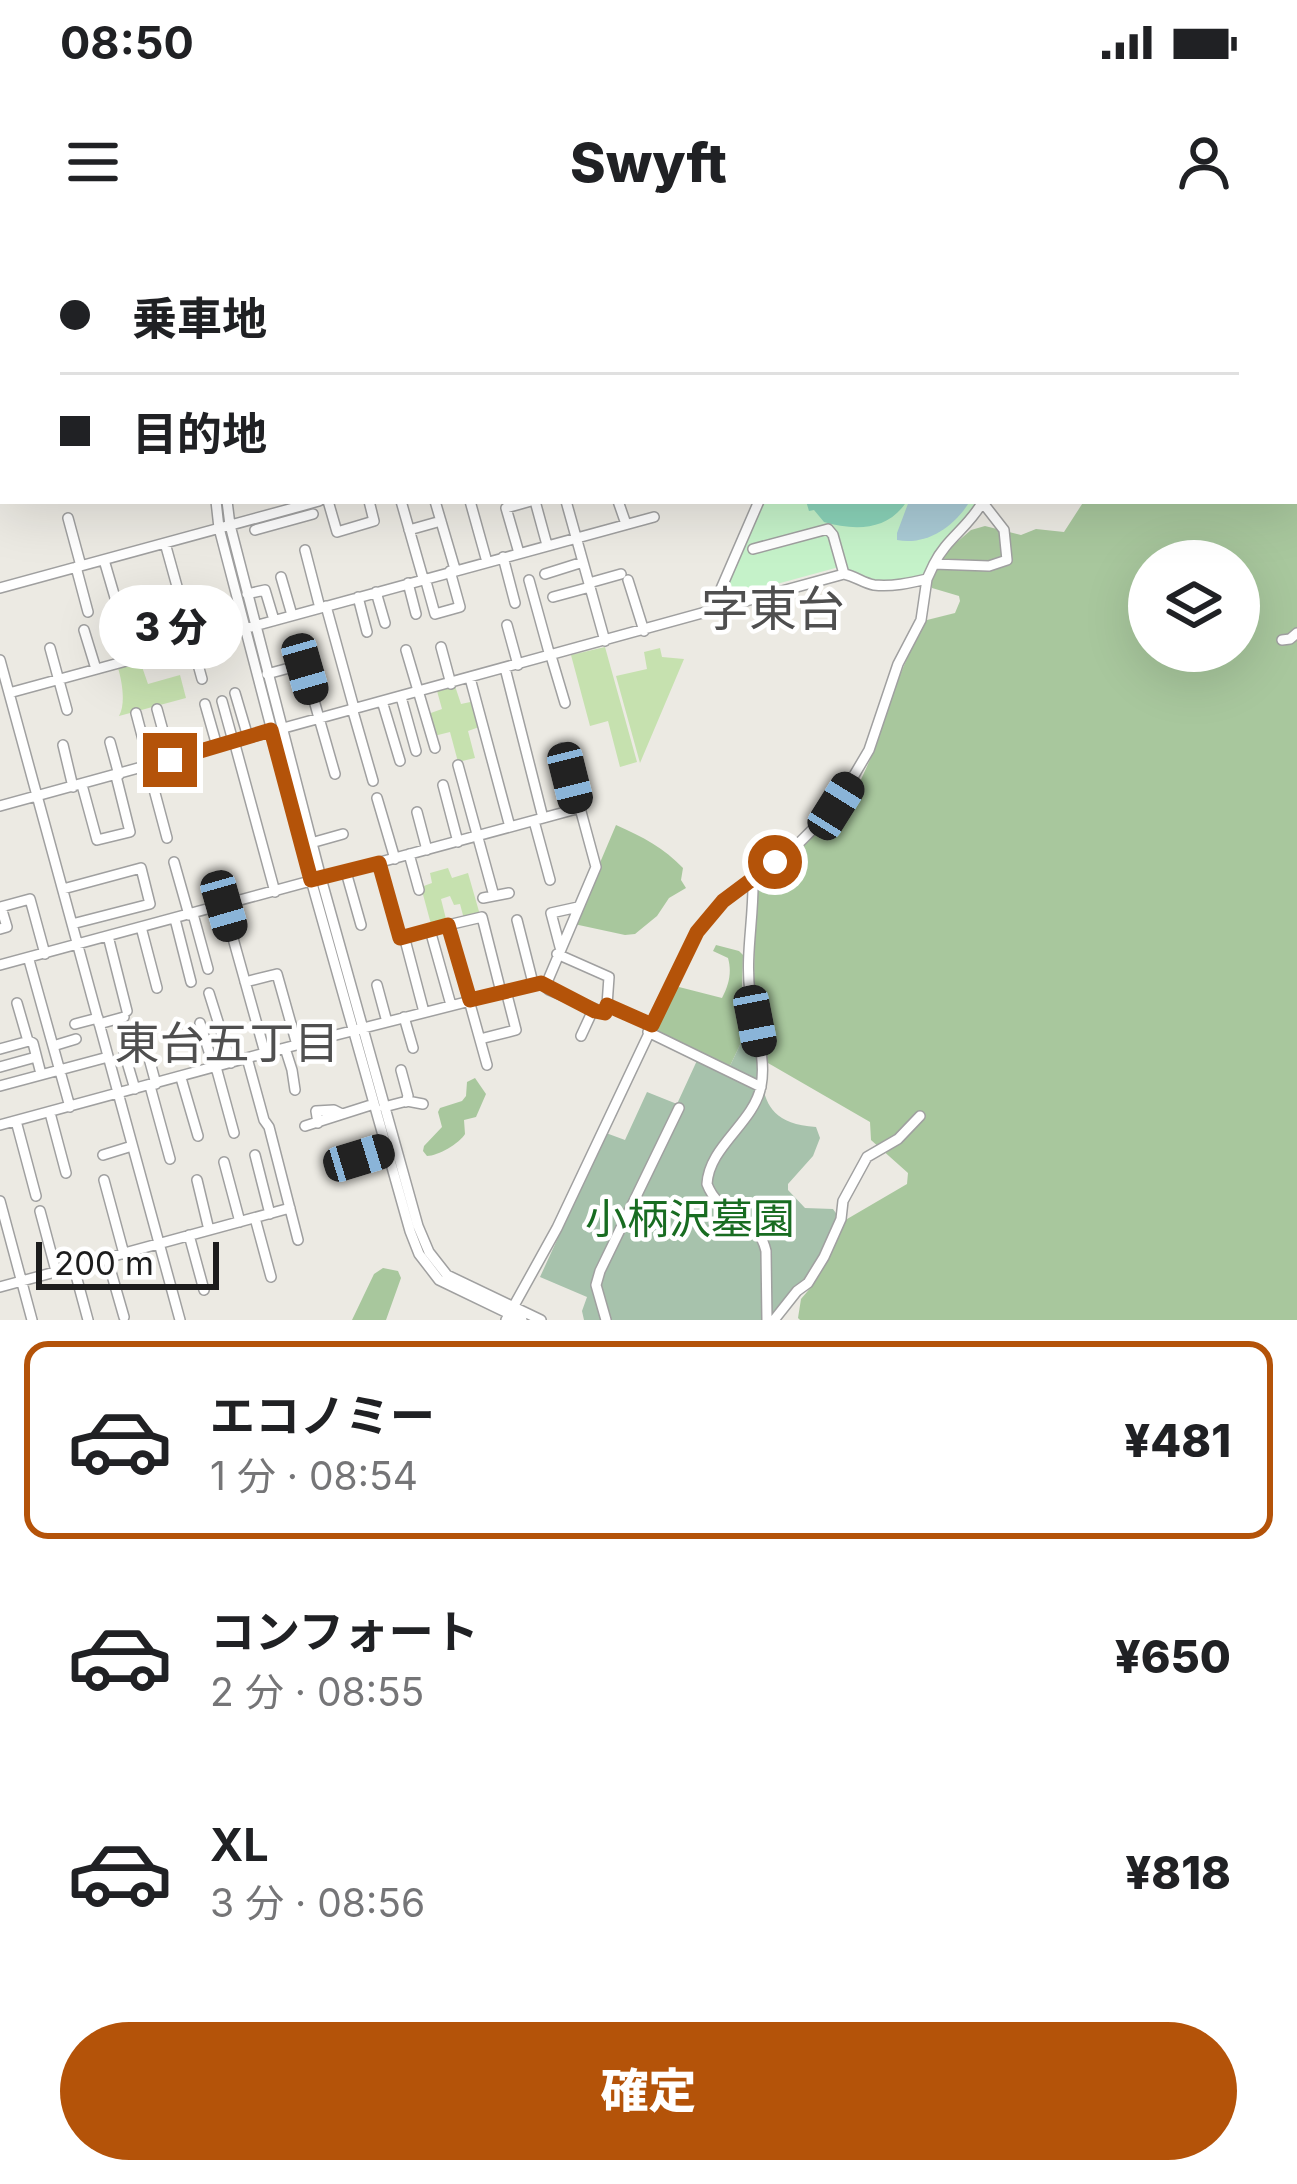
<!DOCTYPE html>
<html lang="ja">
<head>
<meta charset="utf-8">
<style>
  body { margin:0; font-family:Inter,"Noto Sans JP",sans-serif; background:#f2f2f2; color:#202124; height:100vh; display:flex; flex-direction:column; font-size:45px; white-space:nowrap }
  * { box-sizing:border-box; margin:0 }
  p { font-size:39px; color:#757577 }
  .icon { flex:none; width:66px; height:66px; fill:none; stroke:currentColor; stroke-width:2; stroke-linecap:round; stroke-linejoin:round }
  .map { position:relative; height:1080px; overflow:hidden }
  .panel { display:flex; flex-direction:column; background:#fff; flex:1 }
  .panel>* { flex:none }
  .guide { position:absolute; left:0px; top:0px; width:1299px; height:264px; box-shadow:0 12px 48px #0002; display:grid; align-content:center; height:264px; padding:0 60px; background:#fff }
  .fabs { position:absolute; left:1128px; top:300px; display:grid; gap:24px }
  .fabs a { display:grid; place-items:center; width:132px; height:132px; border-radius:50%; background:#fff; box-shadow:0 12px 48px #0002; font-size:60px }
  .scale { position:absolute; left:36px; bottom:30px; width:183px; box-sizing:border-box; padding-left:12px; border:6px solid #1c1c1c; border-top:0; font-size:33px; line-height:42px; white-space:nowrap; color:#1c1c1c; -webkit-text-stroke:9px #fff; paint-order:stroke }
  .end { position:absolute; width:54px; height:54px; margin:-27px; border:15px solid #b45309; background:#fff; box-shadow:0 0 0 6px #fff }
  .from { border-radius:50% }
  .bubble { position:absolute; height:84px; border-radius:42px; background:#fff; box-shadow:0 12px 48px #0002; font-size:39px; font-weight:800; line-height:84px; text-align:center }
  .car { position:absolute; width:36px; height:72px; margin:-36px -18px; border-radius:15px; box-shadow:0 0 9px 3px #0007; background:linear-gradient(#222 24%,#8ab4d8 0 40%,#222 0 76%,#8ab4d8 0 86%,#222 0) }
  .guide b { display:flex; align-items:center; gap:42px; height:114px; font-size:45px }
  .guide b+b { border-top:3px solid #e0e0e0 }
  .guide i { width:30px; height:30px; background:#202124 }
  ul { padding:21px 0 0; list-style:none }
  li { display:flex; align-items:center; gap:36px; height:198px; margin:0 24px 18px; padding:0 36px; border:6px solid transparent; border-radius:24px }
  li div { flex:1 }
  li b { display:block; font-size:45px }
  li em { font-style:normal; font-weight:800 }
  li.active { border-color:#b45309 }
  li>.icon { width:108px; height:108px; stroke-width:1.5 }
  .primary-button { display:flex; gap:24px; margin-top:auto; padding:24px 60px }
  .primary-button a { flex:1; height:138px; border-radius:72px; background:#b45309; color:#fff; font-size:48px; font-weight:800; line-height:138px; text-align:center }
  .status { display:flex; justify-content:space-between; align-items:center; height:84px; padding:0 60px; background:#fff; direction:ltr }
  .status svg { height:33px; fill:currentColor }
  header { display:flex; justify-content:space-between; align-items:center; height:156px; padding:0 60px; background:#fff; font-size:54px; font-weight:800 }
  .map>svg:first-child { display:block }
</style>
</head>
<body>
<div class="status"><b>08:50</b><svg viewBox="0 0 49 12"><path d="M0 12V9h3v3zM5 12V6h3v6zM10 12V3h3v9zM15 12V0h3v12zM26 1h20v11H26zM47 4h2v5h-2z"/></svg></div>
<header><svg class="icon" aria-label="menu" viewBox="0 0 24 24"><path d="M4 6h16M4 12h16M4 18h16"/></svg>Swyft<svg class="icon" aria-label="person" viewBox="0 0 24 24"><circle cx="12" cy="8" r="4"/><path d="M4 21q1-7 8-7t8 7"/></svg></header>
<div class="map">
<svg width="1297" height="1080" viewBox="0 0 1297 1080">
  <rect width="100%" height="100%" fill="#eceae3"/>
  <!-- grass -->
  <path fill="#c6e1af" d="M605,407L637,522L620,527L608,481L590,486L571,415Z
    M660,408L662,417L684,419L640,523L616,436L647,429L644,412Z
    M140,421L148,444L180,435L186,458L119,476C126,464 122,441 118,428Z
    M455,446L461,464L475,461L482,486L468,491L475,518L458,522L450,492L434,496L428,474L442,469L437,451Z
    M448,628L452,638L468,633L480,675L464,679L460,664L454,665L450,656L441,659L447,683L432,688L421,647L432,643L430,633Z"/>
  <!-- forest -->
  <path fill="#a8c79d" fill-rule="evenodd" d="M1297,72V1080H800L798,1078L801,1059L812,1046L842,982L907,944L908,933L871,900L870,882L768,823L754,744L755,652L759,644L834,578L859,544L873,513L888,463L923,381L955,373L960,361L959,356L932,348L931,339L943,314L971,290L985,286L1021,295L1036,289L1064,292L1084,261H1296ZM1149,321H1239V411H1149Z
    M616,585C643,597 664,608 683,628L681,640L686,648L669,658L657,676L635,694L625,695L574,684Z
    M716,705L739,711L743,715L742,748L748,788L729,828L654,792L674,750L679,747L722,758C729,745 732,732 728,718L713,711Z
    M475,838L486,854L476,877L464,880L465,894C460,903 438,916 427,916L423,911L424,906L442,887L438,872L440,868L462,861L466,856L467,842Z
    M383,1028L398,1031L401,1038L386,1080H352L374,1034Z"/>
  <!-- cemetery -->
  <path fill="#a7c2ac" d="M748,788C771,835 746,882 816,887L820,898L813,916L788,944V950L805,968L833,969L838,976L812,1041L766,1080H584L582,1071L587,1057L540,1037L606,893L625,900L647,852L677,864L700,814L729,828Z"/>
  <!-- park -->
  <path fill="#c5f2c9" d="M763,261H979L924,334L907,341H873L839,327L726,358L723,353Z"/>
  <!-- pitch -->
  <path fill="#8ad2b8" d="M806,261H907C888,291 855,291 824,282L814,270L809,271Z"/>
  <!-- water -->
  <path fill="#a9cad5" d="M909,261H970C955,286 927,306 897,300V293Z"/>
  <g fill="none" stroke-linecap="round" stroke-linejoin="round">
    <!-- stream -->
    <path stroke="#a9cad5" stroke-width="3" d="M449,0L453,3
      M551,3L555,0"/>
    <!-- river -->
    <path stroke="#a9cad5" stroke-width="10" d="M209,3L227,0"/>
    <!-- minor casing -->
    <g stroke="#a0a0a0" stroke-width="12">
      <path id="minor" d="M1091,0L1093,3
        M1286,0L1290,3
        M242,3L243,0
        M252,3V0
        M696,3L697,0
        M880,3L890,0
        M1179,3L1183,0
        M1296,7L1297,8
        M1296,33L1297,34
        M1296,50L1297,51
        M0,257L3,256
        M216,261L219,288L311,640L410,991L419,1014L439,1040L522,1080
        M227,261L230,285L321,638L418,986L429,1012L447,1035L541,1080
        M328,261L337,292L374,281L369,261
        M401,261L423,338
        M435,261L455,329
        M470,261L487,322
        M535,261L547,305
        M566,261L605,401
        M618,261L626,284
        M68,278L81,326
        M255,290L313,274
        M409,290L441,281
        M165,303L178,350
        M753,309L828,289L833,295L844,334
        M305,310L320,368
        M519,313L506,268L531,261
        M503,317L515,363
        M104,320L116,361
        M934,324C946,299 970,286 983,261
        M76,327L88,372
        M545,334L583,322
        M281,337L292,375
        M425,338L435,374L460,367L450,331
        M529,340L550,416
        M628,340L644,391
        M408,343L416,374
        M589,343L621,334
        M0,348L319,261
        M376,352L385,383
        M247,354L265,350L274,380
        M358,357L367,392
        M553,357L590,347
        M144,363L157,412
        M326,366L354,468
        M717,370V358L759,261
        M181,371L189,403
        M507,385L518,425
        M84,390L96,429
        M118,390L126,421
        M1282,400L1290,399L1297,393
        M192,403L202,439
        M441,407L451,444
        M50,408L67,470
        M406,410L435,508
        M551,416L565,463
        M0,420L180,1080
        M505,428L543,578
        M305,429L335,534
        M267,434L304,424
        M470,438L510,587
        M9,453L654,277
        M235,453L248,497
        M401,457L416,511
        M222,461L233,501
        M382,461L400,521
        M205,464L217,506
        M352,468L373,541
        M157,469L171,520
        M136,473L150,526
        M234,501L275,652
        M110,502L119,535
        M63,505L73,547
        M562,508L578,569
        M458,525L494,656
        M148,527L167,598
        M82,545L97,600L130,592L116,536
        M443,545L458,602
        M377,558L395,619
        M0,566L844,334C855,336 863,343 874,345C892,347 910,343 927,339
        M417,572L427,610
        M534,581L550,640
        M311,603L343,594
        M409,614L419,650
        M174,622L189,675
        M379,623L400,697L448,685L487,825
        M346,632L361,685
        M753,639C754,677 745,716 750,753C753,784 767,815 761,846C754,883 709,906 707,944C720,979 756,970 766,1011L767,1080
        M63,649L141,628L150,664L72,684
        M483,658L509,653
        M224,666L265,813
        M193,674L208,729
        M175,679L191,742
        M517,680L533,743
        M448,685L482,677L501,752
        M141,687L157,748
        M0,689L7,687L1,667L30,659L45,714
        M430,690L451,765
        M108,696L127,771
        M404,696L424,772
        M560,707L551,673L578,667
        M557,714L609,737L607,765
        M29,720L70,867
        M0,725L580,568L596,627L548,740L541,743L265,813L0,885
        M245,742L277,734L297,805
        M541,743L549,750L605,773L607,765L652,785
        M377,745L387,782
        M209,753L231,823
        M17,763L28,801
        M404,777L413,808
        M200,783L214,828
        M75,784L98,778
        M99,784L124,777
        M648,792L761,847
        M581,796L593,770
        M480,799L516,790L506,751
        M53,806L76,799
        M285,808L292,830L295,850
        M0,809L29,801L33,803L41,834
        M124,812L135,849
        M247,818L264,880L269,887L298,1000
        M150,822L156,844
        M0,827L36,817
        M216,827L234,893
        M401,830L408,856L406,862
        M181,838L198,896
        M0,846L108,817
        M150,846L170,919
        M384,867L407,861L423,864
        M50,873L66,933
        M16,881L36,956
        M318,883L316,871L334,870L342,874
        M305,886L374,864
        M103,915L132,906
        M255,915L270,974
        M349,920L387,910
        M224,922L240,982
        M104,940L124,1014
        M197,940L209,990
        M0,961L32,1080
        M40,971L56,1031
        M255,978L271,1037
        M189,995L204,1050
        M107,1018L124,1077
        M74,1028L88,1080
        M0,1047L290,968
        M506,1080L557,988L697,692L723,661L796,606L836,566L869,510L898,424L921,380L927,339L934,324L989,326L1007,320L1004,290L983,263
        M606,1080L596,1045L600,1031L679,868
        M774,1080L797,1051L808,1043L824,1017L841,979L843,961L867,917L898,899L920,876"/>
    </g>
    <!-- minor -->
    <use href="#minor" stroke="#fff" stroke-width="9"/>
  </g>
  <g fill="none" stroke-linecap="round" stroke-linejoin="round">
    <!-- route -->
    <path stroke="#b45309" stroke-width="15" d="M170,520L271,490L311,640L379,623L400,698L448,685L470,760L541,743L595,771L605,773L607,765L652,785L697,692L723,661L775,622"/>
  </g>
  <g text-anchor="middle" stroke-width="9" stroke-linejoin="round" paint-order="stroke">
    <!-- park labels -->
    <g font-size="42" fill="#186c21" stroke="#fff">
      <text x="690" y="994">小柄沢墓園</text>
    </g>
    <!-- neighbourhood labels -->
    <g font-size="45" fill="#4f4f4f" stroke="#fff">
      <text x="227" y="819">東台五丁目</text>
    </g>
    <!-- quarter labels -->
    <g font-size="48" fill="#4f4f4f" stroke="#fff">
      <text x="773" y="386">字東台</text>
    </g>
  </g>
</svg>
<div class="fabs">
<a><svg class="icon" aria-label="layers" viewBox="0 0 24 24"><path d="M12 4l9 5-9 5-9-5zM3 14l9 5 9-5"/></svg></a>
</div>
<div class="scale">200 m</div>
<i class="end from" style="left:775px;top:622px"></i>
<i class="end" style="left:170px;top:520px"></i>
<div class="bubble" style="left:99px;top:345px;width:144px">3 分</div>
<i class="car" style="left:305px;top:429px;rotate:164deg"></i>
<i class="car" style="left:570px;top:538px;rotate:166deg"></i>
<i class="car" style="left:836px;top:566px;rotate:32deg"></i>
<i class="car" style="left:224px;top:666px;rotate:164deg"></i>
<i class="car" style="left:755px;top:781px;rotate:169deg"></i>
<i class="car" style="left:359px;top:918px;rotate:73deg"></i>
<div class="guide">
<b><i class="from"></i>乗車地</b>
<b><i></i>目的地</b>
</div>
</div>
<section class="panel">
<ul>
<li class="active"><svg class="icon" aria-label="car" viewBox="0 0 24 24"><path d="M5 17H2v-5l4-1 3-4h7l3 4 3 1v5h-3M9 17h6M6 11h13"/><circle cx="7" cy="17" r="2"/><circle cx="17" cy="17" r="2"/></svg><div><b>エコノミー</b><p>1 分 · 08:54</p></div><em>¥481</em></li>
<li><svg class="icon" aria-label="car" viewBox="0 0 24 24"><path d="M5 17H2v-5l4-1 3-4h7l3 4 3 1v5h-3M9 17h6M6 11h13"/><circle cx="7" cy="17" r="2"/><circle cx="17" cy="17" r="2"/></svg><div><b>コンフォート</b><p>2 分 · 08:55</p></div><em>¥650</em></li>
<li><svg class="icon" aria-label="car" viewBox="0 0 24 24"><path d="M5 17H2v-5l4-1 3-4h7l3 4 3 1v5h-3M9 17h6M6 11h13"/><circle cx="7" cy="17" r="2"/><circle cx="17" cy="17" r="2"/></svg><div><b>XL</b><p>3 分 · 08:56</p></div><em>¥818</em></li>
</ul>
<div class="primary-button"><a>確定</a></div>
</section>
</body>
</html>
